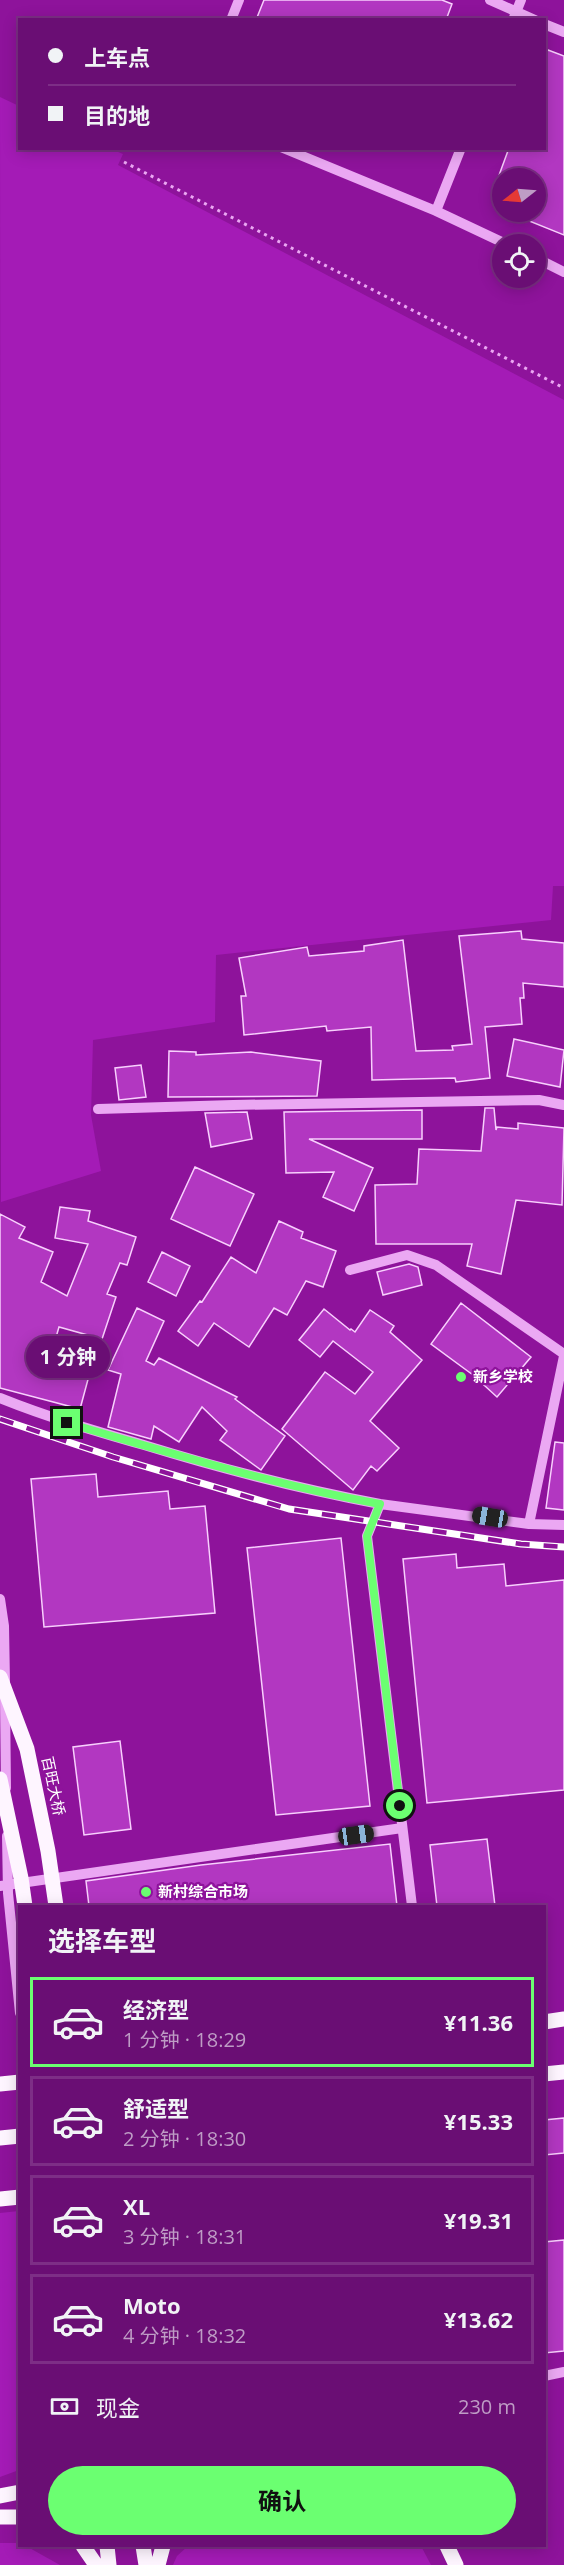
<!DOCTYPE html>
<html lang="zh">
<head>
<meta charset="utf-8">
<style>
  body { margin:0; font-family:"Open Sans","Noto Sans SC",sans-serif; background:#721c7c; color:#f1f3f6; height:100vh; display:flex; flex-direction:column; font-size:22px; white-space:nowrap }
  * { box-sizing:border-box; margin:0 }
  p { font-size:20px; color:#be9cc5 }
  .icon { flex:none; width:33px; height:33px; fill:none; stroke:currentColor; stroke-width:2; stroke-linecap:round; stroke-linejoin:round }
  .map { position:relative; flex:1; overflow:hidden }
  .drawer { position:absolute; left:18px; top:1905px; width:528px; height:642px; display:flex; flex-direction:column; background:#6a0e74; border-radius:0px; box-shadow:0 3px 15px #0003,0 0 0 2px #7d2e86 }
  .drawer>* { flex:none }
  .hud { position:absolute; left:18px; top:18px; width:528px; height:132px; border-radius:0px; box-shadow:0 3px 15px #0003,0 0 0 2px #7d2e86; display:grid; align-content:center; height:132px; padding:0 30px; background:#6a0e74 }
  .needle { width:39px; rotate:253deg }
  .buttons { position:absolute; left:492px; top:168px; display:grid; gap:12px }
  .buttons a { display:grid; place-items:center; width:54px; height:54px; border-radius:50%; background:#6a0e74; box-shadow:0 3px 15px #0003,0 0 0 2px #7d2e86; font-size:30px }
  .end { position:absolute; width:27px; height:27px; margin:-14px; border:8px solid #6bff71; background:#111; box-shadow:0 0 0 3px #111 }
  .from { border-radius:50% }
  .bubble { position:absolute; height:42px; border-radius:21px; background:#6a0e74; box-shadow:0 3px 15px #0003,0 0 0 2px #7d2e86; font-size:20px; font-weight:700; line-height:42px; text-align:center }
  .car { position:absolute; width:18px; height:36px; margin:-18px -9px; border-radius:8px; box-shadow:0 0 4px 2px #0007; background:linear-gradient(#222 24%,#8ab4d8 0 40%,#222 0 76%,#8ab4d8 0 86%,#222 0) }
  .hud b { display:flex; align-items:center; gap:21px; height:57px; font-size:22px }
  .hud b+b { border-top:2px solid #7d2e86 }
  .hud i { width:15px; height:15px; background:#f1f3f6 }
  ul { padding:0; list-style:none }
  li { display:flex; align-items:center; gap:18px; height:90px; margin:0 12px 9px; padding:0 18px; border:3px solid #7d2e86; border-radius:0px }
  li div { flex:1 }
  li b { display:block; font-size:22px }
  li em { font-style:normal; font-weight:700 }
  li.on { border-color:#6bff71 }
  li>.icon { width:54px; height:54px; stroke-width:1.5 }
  h2 { padding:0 30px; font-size:27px; line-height:72px }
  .pay { display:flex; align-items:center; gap:15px; height:66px; padding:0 30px; font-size:22px }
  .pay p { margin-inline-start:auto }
  .button { display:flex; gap:12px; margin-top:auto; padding:12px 30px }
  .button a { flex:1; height:69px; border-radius:36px; background:#6bff71; color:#111; font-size:24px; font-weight:700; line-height:69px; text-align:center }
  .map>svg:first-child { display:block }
</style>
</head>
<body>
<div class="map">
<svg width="564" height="2565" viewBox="0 0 564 2565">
  <rect width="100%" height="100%" fill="#8e139b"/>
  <!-- green -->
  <path fill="#a41bb6" d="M0,97L19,106L20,148L111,149L123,154L118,165L564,400V886H553L551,920L216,955L215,1022L93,1040L91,1115L101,1171L1,1202Z
    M19,2211V2470L0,2477V2213Z
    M0,2543H19L20,2546H26L60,2565H0Z
    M188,2546H421L431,2565H173L177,2556Z"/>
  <!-- building -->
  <path fill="#b237c1" stroke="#f8d0fd" stroke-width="1.5" d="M264,0H442L452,4L446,20H256Z
    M548,50L564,56V235L507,212H536V178H498L509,148H544V58Z
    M521,931L522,939L564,943V987L523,983L524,998H520L522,1024L485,1027L490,1078L456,1082L455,1078L372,1080L371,1027L327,1031L326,1026L244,1035L241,996H246L239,958L307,947L309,956L364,951V946L403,940L416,1051L453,1050L452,1046L472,1044L459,936Z
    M514,1039L564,1050L560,1087L507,1076Z
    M169,1051L196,1052V1055L251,1052L321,1061L317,1096L168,1097Z
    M141,1065L146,1097L119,1100L115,1068Z
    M485,1108H494L496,1130L497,1127L518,1129V1123L564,1128L562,1205L516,1200L501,1274L467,1266L472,1244H376L375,1185L417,1184L419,1149L481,1151Z
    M422,1110V1139H309L373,1168L354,1211L323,1197L334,1172L286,1173L284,1112Z
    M247,1112L252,1139L211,1147L205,1113Z
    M195,1167L254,1194L230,1246L171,1219Z
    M60,1207L90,1211L88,1221L136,1237L127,1265L120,1263L107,1294L116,1297L102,1339L59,1327L49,1361L90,1372L80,1409L0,1388V1214L25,1227L19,1238L53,1252L41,1282L67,1296L88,1244L55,1238Z
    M279,1221L303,1232L301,1238L336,1251L323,1287L306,1281L287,1315L274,1308L249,1347L214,1323L198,1346L178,1331L200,1301L202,1302L231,1257L256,1273Z
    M162,1252L190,1266L176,1296L148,1282Z
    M409,1264L418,1267L422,1285L383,1295L377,1272Z
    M461,1303L531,1357L497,1397L473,1375L431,1344Z
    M137,1308L164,1321L146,1361L154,1365L159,1358L237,1397L235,1399L285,1436L261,1470L220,1440L227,1431L202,1407L179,1442L154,1426L151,1439L108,1427L121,1374L108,1370Z
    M324,1309L350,1330L351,1329L355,1332L370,1310L394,1326L390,1332L422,1360L370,1421L399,1448L377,1471L371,1466L353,1490L282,1429L325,1372L355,1394L373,1372L333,1341L320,1357L299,1340Z
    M555,1442L564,1443V1510L546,1508Z
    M96,1474L98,1497L168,1491L170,1509L205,1506L215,1613L44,1627L31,1479Z
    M341,1538L370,1806L276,1815L247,1548Z
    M456,1554L457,1568L504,1564L506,1586L564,1580V1790L427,1803L403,1559Z
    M120,1741L131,1829L84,1835L73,1747Z
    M487,1839L495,1906H437L430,1845Z
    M390,1844L397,1906H89L86,1881L201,1865Z
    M564,2118V2153L544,2155V2120Z
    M564,2240V2351L544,2353V2242Z"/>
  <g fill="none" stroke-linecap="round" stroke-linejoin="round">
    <!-- path -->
    <path stroke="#eba8f3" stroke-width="3" stroke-dasharray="3 4.5" stroke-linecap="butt" d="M124,162L564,388"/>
    <!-- minor -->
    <path stroke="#eba8f3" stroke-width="10" d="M490,0L535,20
      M231,20L239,0
      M513,20L521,0
      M544,24L564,32
      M283,148L436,211L461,148
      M436,211L506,244
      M536,258L564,272
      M98,1109L233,1105L539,1100L564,1105
      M350,1270L407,1255L436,1265L564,1354
      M0,1398C47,1417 95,1431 144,1445C222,1469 300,1489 380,1504
      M529,1524L564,1356
      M0,1599L4,1626L5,1683
      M5,1698L6,1788
      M7,1836L8,1893L20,2013
      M0,1886L402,1828
      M412,1906L367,1536L380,1504L529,1524L564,1525
      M544,2376L564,2372"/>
    <!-- major -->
    <path stroke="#fef5ff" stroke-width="15" d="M544,2022L564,2019
      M544,2074L564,2072
      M0,2084L20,2082
      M0,2138L20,2136
      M0,2199L20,2197
      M0,2496L20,2492
      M0,2517H20
      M83,2546L96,2565
      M107,2546L109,2565
      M143,2546L146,2565
      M447,2546L456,2565
      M158,2565L163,2546"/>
    <!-- rail casing -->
    <g stroke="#fff" stroke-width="7">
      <path id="rail" d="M0,1419L113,1457L289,1509L521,1544L564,1547"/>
    </g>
    <!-- rail -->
    <use href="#rail" stroke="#8e139b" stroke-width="4.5" stroke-dasharray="14" stroke-linecap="butt"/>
    <!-- major-bridge -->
    <path stroke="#fef5ff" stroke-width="15" d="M0,1677L27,1749L48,1851L56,1906
      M0,1779L21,1878L25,1906"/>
  </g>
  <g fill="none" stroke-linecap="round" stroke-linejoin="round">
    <!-- route -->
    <path stroke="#6bff71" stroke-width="8" d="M67,1423C171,1453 274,1485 380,1504L367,1536L400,1806"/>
  </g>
  <!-- markers -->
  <g fill="#6bff71" stroke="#8e139b" stroke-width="2">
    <circle cx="461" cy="1377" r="6"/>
    <circle cx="146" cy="1892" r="6"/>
  </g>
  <g text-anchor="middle" stroke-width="4.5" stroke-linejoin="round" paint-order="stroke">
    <!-- poi labels -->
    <g font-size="15" font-weight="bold" fill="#fff" stroke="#8e139b" text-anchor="start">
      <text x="473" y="1382">新乡学校</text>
      <text x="158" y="1897">新村综合市场</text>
    </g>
    <!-- street labels -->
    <g font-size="15" fill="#fff" stroke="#8e139b">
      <text transform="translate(53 1786) rotate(78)" y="5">百旺大桥</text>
    </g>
  </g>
</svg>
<div class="buttons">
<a><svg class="needle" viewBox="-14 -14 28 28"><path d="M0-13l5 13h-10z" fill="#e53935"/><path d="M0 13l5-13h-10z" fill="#be9cc5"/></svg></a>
<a><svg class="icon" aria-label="locate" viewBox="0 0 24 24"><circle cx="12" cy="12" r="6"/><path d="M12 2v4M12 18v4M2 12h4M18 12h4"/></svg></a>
</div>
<i class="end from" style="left:400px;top:1806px"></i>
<i class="end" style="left:67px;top:1423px"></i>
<div class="bubble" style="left:26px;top:1336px;width:84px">1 分钟</div>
<i class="car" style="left:490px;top:1517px;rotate:279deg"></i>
<i class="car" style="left:356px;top:1835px;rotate:82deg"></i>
<div class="hud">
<b><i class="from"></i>上车点</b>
<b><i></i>目的地</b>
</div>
<section class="drawer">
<h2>选择车型</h2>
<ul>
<li class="on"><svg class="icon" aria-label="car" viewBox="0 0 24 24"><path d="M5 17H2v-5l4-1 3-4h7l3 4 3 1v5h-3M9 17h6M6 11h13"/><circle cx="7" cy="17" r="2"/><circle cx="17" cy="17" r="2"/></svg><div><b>经济型</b><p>1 分钟 · 18:29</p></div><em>¥11.36</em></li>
<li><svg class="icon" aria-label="car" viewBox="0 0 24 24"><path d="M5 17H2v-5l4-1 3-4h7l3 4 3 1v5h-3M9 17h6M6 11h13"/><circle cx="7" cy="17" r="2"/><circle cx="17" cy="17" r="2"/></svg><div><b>舒适型</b><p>2 分钟 · 18:30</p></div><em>¥15.33</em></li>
<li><svg class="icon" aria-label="car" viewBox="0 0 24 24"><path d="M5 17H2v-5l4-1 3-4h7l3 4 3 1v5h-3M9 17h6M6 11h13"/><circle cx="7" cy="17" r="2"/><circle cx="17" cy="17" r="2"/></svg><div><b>XL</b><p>3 分钟 · 18:31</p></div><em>¥19.31</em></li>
<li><svg class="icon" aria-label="car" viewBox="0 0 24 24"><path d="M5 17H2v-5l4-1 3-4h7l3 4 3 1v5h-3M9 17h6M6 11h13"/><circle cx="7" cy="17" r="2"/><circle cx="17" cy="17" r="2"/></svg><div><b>Moto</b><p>4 分钟 · 18:32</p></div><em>¥13.62</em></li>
</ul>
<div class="pay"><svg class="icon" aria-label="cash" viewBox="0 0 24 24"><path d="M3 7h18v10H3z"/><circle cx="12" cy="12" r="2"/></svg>现金<p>230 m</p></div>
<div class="button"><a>确认</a></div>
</section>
</div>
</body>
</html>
